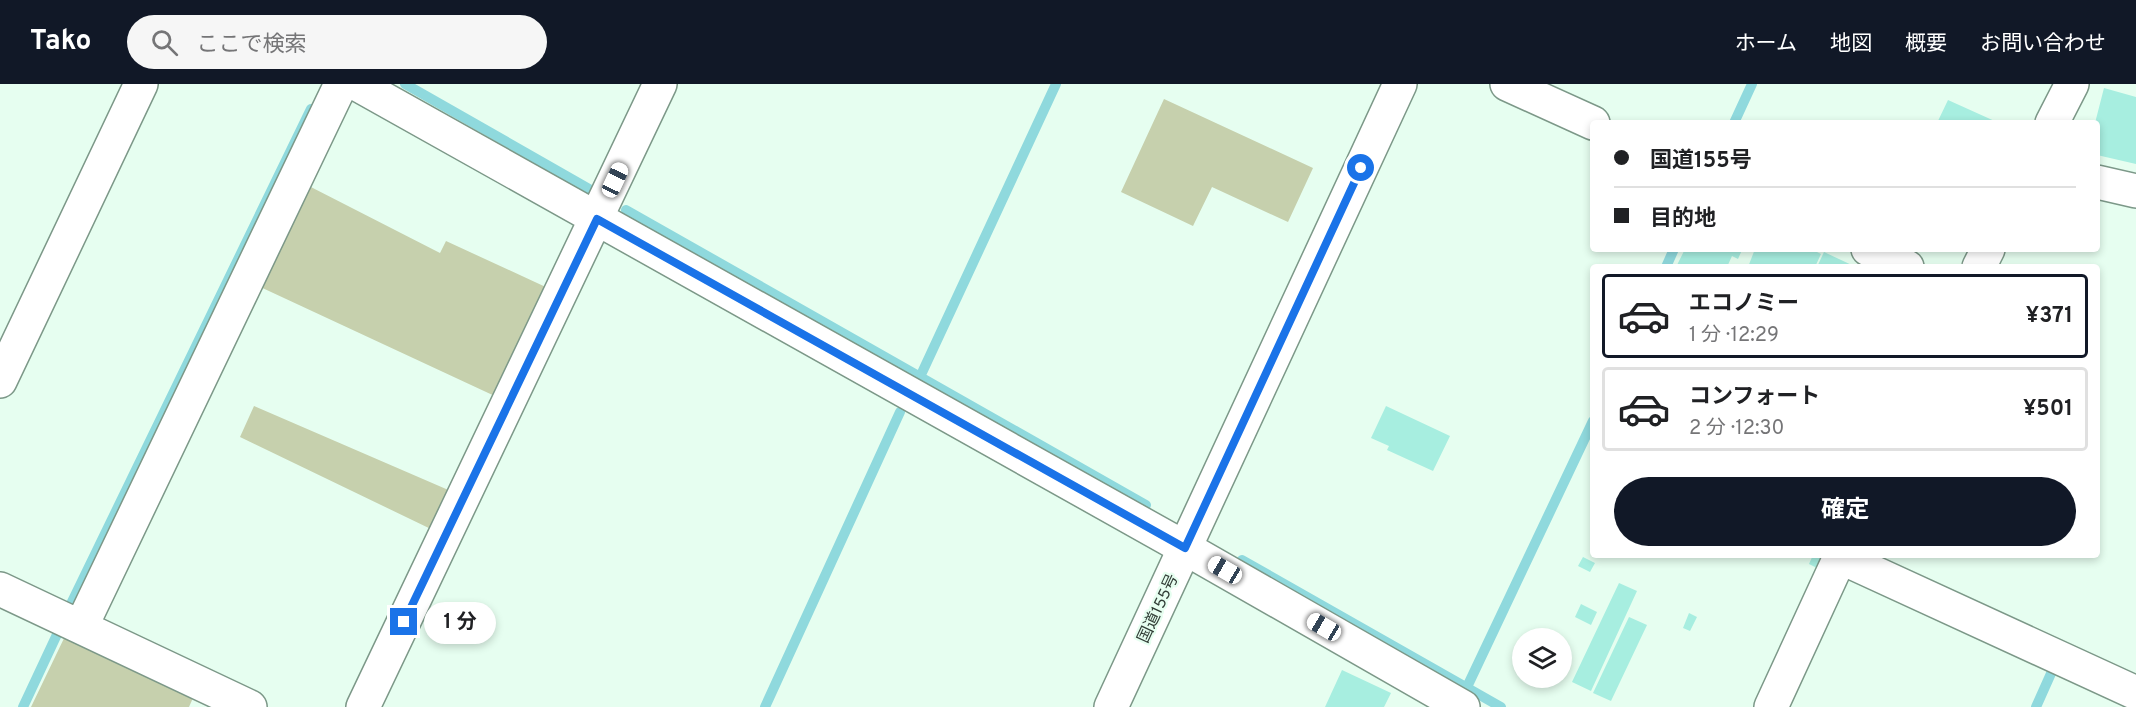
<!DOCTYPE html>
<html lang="ja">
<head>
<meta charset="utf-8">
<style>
  body { margin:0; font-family:Overpass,"Noto Sans JP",sans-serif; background:#f6f6f6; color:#202124; height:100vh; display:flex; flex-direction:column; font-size:22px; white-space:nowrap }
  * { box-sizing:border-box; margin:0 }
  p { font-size:20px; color:#757577 }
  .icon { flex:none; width:33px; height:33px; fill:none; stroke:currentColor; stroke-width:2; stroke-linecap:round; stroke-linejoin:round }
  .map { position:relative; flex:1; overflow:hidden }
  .sheet { position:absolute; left:1590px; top:180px; width:510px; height:294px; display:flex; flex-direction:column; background:#fff; border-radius:6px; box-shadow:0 3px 9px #0003 }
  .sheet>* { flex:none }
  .guide { position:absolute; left:1590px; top:36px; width:510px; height:132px; border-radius:6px; box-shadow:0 3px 9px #0003; display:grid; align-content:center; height:132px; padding:0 24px; background:#fff }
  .fabs { position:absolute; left:1512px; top:544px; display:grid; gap:12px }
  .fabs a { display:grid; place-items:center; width:60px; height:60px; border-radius:50%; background:#fff; box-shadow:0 3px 9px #0003; font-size:30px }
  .end { position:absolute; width:27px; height:27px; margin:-14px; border:8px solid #1a73e8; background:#fff; box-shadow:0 0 0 3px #fff }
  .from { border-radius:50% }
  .bubble { position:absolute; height:42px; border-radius:21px; background:#fff; box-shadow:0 3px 9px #0003; font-size:20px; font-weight:700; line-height:42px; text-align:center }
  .car { position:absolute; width:18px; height:36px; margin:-18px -9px; border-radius:8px; box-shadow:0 0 4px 2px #0007; background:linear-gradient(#fff 24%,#345 0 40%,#fff 0 76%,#345 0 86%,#fff 0) }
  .guide b { display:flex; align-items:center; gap:21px; height:57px; font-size:22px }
  .guide b+b { border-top:2px solid #e0e0e0 }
  .guide i { width:15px; height:15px; background:#202124 }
  ul { padding:10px 0 0; list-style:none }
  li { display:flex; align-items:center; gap:18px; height:84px; margin:0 12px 9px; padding:0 12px; border:3px solid #e0e0e0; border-radius:6px }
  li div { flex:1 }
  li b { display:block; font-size:22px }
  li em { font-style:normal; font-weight:700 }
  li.on { border-color:#111827 }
  li>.icon { width:54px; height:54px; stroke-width:1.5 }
  .primary-button { display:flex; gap:12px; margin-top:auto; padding:12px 24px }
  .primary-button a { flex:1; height:69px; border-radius:36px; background:#111827; color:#fff; font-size:24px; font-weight:700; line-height:69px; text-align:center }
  header { display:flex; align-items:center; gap:36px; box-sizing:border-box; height:84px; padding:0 30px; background:#111827; color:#fff }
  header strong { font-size:28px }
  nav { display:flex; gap:33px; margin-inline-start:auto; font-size:21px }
  .search { width:420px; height:54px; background:#f6f6f6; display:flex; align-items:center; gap:15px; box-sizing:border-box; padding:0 21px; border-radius:33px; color:#757577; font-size:22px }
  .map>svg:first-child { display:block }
</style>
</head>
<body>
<header>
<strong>Tako</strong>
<div class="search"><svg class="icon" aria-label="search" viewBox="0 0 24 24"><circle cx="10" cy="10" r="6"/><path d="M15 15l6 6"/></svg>ここで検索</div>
<nav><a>ホーム</a><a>地図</a><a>概要</a><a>お問い合わせ</a></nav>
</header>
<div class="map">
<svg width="2136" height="623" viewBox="0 0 2136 623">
  <rect width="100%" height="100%" fill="#e6fef0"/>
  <!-- green -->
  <path fill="#c6d0ad" d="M1164,15L1313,84L1288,138L1212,103L1193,142L1121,108Z
    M305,100L440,169L446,157L550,205L499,314L256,201Z
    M254,322L453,408L435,447L240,353Z
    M68,546L196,607L189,623H31Z"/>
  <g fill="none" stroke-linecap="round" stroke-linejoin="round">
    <!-- stream -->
    <path stroke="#8fd9dd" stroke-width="10" d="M405,0L591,106
      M1734,39L1752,0
      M626,126L1146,421
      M1666,183L1674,165
      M920,293L1056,0
      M1242,476L1501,623
      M70,522L311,25
      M1467,603L1593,337
      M23,623L60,544
      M765,623L900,328
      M2036,623L2053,585"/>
  </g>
  <!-- building -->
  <path fill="#a7eee0" d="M2104,4L2136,13V80L2097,71V39H2095Z
    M1948,16L1999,39H1937Z
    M1685,165H1748L1746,168L1742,166L1738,175L1732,172L1727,183H1682L1677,181Z
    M1755,165H1811L1821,170L1815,183H1748Z
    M1824,168L1856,183H1817Z
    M1386,322L1450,352L1433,387L1387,366L1389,362L1371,354Z
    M1813,471H1823L1817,484L1809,480Z
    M1583,473L1595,479L1590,488L1578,482Z
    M1619,499L1637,507L1591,607L1572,598Z
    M1581,520L1597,528L1591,541L1575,533Z
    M1689,529L1697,533L1690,547L1683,544Z
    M1629,533L1647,541L1611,617L1593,609Z
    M1342,586L1391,609L1384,623H1325Z"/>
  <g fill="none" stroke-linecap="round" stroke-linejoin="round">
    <!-- minor casing -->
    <g stroke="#7c9888" stroke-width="36">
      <path id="minor" d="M357,0L1185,464L1463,623
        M1507,0L1593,39
        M2052,39L2072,0
        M2097,98L2136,107
        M1868,165L1907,183
        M1979,183L1988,165
        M0,297L141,0
        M1840,473L2136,609
        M0,505L250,623
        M81,543L341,0
        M363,623L660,0
        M1771,623L1841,471"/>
    </g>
    <!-- highway casing -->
    <g stroke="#7c9888" stroke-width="36">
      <path id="highway" d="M1111,623L1400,0"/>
    </g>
    <!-- minor -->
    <use href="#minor" stroke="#fff" stroke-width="33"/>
    <!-- highway -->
    <use href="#highway" stroke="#fff" stroke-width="33"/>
  </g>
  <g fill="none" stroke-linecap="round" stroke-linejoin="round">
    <!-- route -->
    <path stroke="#1a73e8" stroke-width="8" d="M404,538L597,135L1185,464L1361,84"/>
  </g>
  <g text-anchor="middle" stroke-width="4.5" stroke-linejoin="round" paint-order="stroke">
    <!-- street labels -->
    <g font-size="16" fill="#313d36" stroke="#e6fef0">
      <text transform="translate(1157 524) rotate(-65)" y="6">国道155号</text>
    </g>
  </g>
</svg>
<div class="fabs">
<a><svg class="icon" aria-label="layers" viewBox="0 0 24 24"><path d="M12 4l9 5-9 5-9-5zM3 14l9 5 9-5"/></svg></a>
</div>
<i class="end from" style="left:1361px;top:84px"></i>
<i class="end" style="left:404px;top:538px"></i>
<div class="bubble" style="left:424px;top:518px;width:72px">1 分</div>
<i class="car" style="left:615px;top:96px;rotate:25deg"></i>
<i class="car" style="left:1225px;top:486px;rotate:300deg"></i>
<i class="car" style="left:1324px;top:543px;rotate:300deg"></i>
<div class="guide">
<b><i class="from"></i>国道155号</b>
<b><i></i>目的地</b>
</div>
<section class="sheet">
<ul>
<li class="on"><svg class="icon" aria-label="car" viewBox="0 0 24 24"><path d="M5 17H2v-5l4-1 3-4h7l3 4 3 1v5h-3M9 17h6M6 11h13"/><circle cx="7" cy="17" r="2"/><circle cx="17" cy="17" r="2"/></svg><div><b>エコノミー</b><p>1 分 · 12:29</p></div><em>¥371</em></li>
<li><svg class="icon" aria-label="car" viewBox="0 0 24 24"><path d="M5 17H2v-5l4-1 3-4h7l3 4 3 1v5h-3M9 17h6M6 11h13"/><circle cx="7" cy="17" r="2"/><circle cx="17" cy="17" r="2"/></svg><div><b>コンフォート</b><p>2 分 · 12:30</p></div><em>¥501</em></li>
</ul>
<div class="primary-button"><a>確定</a></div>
</section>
</div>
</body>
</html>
